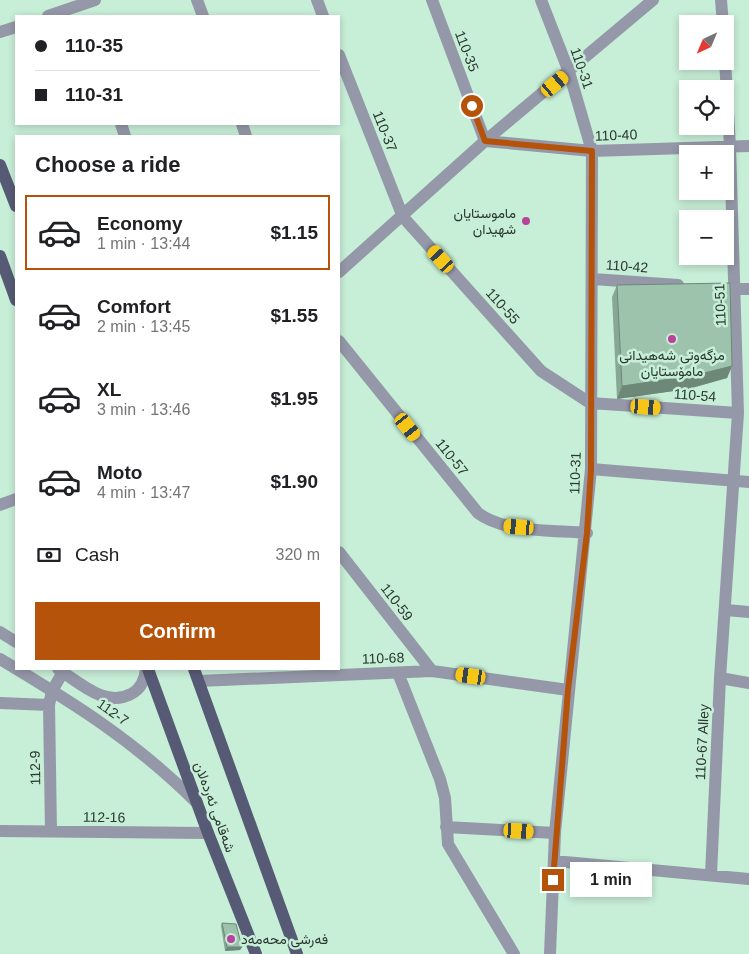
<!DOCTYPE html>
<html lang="en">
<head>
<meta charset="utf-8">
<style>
  body { margin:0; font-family:Helvetica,Vazirmatn,sans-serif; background:#f6f6f6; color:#202124; height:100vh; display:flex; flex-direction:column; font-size:19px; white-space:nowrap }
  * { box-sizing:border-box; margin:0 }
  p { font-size:16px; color:#757577 }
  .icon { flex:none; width:28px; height:28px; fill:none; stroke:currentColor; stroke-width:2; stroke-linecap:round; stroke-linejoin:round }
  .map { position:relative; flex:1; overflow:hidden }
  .details { position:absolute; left:15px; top:135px; width:325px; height:535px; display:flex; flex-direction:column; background:#fff; border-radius:0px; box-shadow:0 2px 8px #0003 }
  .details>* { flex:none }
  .top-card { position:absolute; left:15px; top:15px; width:325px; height:110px; border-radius:0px; box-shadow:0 2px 8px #0003; display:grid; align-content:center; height:110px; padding:0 20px; background:#fff }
  .needle { width:32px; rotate:224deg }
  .controls { position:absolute; left:679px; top:15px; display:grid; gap:10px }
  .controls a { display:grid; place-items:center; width:55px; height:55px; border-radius:0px; background:#fff; box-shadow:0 2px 8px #0003; font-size:25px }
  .end { position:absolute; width:22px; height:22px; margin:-11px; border:6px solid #b45309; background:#fff; box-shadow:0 0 0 2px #fff }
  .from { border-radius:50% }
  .bubble { position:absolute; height:35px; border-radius:0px; background:#fff; box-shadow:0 2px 8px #0003; font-size:16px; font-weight:600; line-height:35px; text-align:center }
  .car { position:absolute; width:15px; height:30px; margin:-15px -8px; border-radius:6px; box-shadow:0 0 4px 1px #0007; background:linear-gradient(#f5c518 24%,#345 0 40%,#f5c518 0 76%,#345 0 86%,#f5c518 0) }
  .top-card b { display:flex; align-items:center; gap:18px; height:48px; font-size:19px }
  .top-card b+b { border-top:1px solid #e0e0e0 }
  .top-card i { width:12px; height:12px; background:#202124 }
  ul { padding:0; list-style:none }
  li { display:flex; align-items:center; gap:15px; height:75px; margin:0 10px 8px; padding:0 10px; border:2px solid transparent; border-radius:0px }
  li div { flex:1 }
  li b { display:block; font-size:19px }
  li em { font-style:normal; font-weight:600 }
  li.selected { border-color:#b45309 }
  li>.icon { width:45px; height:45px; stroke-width:1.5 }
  h2 { padding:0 20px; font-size:22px; line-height:60px }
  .pay { display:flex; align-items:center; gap:12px; height:55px; padding:0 20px; font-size:19px }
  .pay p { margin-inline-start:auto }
  .primary-button { display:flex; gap:10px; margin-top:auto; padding:10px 20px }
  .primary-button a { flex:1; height:58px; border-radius:0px; background:#b45309; color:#fff; font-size:20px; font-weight:600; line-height:58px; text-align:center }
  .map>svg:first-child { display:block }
</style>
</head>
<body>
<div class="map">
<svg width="749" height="954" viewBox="0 0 749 954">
  <rect width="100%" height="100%" fill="#c7eed7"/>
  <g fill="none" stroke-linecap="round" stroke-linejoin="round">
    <!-- minor -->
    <path stroke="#9598a8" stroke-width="12" d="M197,0L203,16
      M317,0L323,16
      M432,0L485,141L592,151L749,146
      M541,0L569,72L592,151L591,469L555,833L550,954
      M721,0L723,24
      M48,16L95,0
      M0,32L16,27
      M339,55L403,217L541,371L590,403L738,413
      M121,124L125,136
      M242,124L246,136
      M339,272L485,141L653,0
      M593,279L678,285
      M727,289H749
      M339,341L478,513C504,533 554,530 587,533
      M591,469L749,482
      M0,505L16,499
      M339,552L432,671
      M726,610L749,612
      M0,632L16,642
      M0,659C75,704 135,741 197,803
      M58,669C79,682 105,708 131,694C141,689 145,679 146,669
      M398,673L440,779L445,798L448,844L514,954
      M720,678L749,683
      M199,681L432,671L568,690
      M0,703L49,705
      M446,827L555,833
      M0,831L208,833
      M51,831L49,705L52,691L63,672
      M554,861L749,879
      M711,875L720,678L738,413L730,146L725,60"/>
    <!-- major -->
    <path stroke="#565a75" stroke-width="12" d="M0,165L16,206
      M0,256L16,300
      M148,669L208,833L256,954
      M194,669L297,954"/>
  </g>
  <!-- wall -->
  <path fill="#87a894" d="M617,285L732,366L727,378L688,389L617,399L612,297Z
    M222,923L242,947L240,950L225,951L221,926Z"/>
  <!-- shaded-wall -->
  <path fill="#6e8878" d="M732,366L727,378L688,389L617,399L622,386Z
    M227,947H242L240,950L225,951Z"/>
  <!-- building -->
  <path fill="#9dc3ac" stroke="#6e8878" d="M730,283L732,366L692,376L622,386L617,285Z
    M222,923L236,924L242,947H227Z"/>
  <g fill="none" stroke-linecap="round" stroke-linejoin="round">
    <!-- route -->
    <path stroke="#b45309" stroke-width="6" d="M472,106L485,141L592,151L591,470L587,533L568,690L553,880"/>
  </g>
  <!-- markers -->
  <g fill="#b7439b" stroke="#c7eed7" stroke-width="2">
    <circle cx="526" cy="221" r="5"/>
    <circle cx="672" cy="339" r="5"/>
    <circle cx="231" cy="939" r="5"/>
  </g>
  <g text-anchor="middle" stroke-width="5" stroke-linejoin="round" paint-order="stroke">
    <!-- street labels -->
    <g font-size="14" fill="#29382f" stroke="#c7eed7">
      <text transform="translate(467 51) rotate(69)" y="5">110-35</text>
      <text transform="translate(582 68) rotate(71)" y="5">110-31</text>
      <text transform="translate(385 131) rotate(68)" y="5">110-37</text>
      <text transform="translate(616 135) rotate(-2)" y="5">110-40</text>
      <text transform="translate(627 266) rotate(4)" y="5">110-42</text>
      <text transform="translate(720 305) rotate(-92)" y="5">110-51</text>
      <text transform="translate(503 306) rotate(48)" y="5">110-55</text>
      <text transform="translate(695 395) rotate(4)" y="5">110-54</text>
      <text transform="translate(452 457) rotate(51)" y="5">110-57</text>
      <text transform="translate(575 473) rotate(-88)" y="5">110-31</text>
      <text transform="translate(397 602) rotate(52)" y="5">110-59</text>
      <text transform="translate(383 658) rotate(-2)" y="5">110-68</text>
      <text transform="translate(113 712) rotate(35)" y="5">112-7</text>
      <text transform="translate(702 742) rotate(-87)" y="5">110-67 Alley</text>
      <text transform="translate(35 768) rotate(-91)" y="5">112-9</text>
      <text transform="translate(215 807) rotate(70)" y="5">شەقامی ئەردەلان</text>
      <text transform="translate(104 817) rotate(1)" y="5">112-16</text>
    </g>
    <!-- poi labels -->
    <g font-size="14" fill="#29382f" stroke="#c7eed7" text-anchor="end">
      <text x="516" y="218">ماموستايان<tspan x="516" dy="16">شهيدان</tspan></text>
      <text x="672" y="360" text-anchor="middle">مزگەوتی شەهیدانی<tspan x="672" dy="16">مامۆستایان</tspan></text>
      <text x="241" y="944" text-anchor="start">فەرشی محەمەد</text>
    </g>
  </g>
</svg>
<div class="controls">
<a><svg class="needle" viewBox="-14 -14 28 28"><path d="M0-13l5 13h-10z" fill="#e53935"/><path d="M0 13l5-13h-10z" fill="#757577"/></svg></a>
<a><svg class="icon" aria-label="locate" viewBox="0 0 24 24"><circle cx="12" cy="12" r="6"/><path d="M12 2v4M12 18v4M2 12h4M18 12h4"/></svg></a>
<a>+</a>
<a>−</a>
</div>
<i class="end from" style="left:472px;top:106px"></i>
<i class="end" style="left:553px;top:880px"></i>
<div class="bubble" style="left:570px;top:862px;width:82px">1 min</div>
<i class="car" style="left:555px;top:84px;rotate:50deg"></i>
<i class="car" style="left:441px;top:259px;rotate:318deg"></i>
<i class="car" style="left:646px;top:407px;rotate:94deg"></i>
<i class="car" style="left:408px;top:427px;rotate:141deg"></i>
<i class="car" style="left:519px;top:527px;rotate:275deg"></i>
<i class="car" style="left:471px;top:676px;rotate:278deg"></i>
<i class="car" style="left:519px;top:831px;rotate:93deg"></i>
<div class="top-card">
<b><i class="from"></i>110-35</b>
<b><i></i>110-31</b>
</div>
<section class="details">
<h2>Choose a ride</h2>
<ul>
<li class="selected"><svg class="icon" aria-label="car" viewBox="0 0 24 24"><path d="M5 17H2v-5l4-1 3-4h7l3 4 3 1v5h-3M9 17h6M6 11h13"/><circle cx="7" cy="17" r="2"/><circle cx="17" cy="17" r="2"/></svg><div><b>Economy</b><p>1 min · 13:44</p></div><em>$1.15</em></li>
<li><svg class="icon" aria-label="car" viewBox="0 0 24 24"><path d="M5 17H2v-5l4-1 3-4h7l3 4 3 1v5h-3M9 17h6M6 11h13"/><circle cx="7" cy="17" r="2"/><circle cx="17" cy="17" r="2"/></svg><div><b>Comfort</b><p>2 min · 13:45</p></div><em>$1.55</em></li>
<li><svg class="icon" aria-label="car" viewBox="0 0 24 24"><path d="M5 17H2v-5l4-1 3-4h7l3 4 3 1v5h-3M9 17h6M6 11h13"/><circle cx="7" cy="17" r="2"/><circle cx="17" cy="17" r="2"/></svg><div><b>XL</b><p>3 min · 13:46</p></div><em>$1.95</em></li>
<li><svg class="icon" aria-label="car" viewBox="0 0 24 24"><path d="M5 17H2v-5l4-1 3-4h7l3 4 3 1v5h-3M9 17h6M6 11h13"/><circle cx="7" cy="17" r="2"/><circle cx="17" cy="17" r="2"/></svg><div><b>Moto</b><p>4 min · 13:47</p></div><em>$1.90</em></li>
</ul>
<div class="pay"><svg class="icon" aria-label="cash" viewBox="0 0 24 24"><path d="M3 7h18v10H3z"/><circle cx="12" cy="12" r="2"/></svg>Cash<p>320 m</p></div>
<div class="primary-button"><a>Confirm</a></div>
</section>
</div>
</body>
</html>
